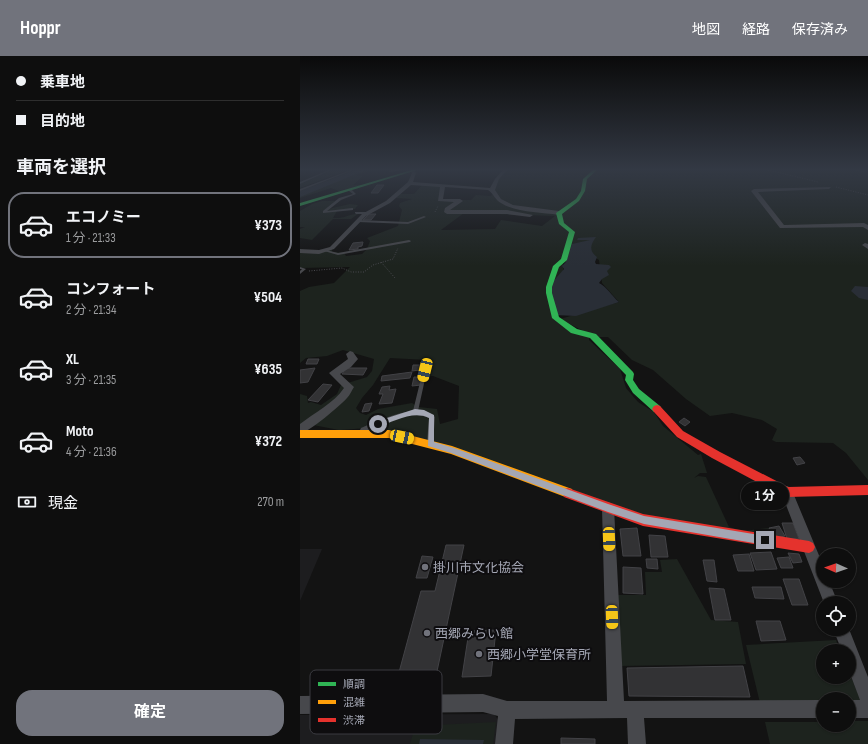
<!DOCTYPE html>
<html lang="ja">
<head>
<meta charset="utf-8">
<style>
  body { margin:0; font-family:"Sofia Sans Condensed","Noto Sans JP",sans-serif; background:#1c1c1c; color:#f1f3f6; height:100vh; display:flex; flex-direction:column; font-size:15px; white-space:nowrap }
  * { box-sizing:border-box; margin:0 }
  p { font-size:13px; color:#9b9c9e }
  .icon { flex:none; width:22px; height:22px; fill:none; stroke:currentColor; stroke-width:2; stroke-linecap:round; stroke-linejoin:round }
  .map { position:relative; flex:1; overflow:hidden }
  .sheet { display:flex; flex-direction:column; background:#0e0e0e; width:300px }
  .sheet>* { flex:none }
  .top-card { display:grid; align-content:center; height:88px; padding:0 16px; background:#0e0e0e }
  .needle { width:26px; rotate:272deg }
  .tools { position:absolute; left:516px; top:492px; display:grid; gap:8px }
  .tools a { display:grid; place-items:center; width:40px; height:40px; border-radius:50%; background:#0e0e0e; box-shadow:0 1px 3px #0004,0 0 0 1px #2e2e2e; font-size:20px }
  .end { position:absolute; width:18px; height:18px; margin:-9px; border:5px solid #a4a7b4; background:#111; box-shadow:0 0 0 2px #111 }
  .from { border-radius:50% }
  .bubble { position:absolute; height:28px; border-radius:14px; background:#0e0e0e; box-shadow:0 1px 3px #0004,0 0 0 1px #2e2e2e; font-size:13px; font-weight:700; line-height:28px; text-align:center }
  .car { position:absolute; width:12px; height:24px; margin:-12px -6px; border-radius:5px; box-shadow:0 0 3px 1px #0007; background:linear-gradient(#f5c518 24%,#345 0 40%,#f5c518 0 76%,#345 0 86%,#f5c518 0) }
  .top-card b { display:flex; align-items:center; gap:14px; height:38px; font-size:15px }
  .top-card b+b { border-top:1px solid #2e2e2e }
  .top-card i { width:10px; height:10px; background:#f1f3f6 }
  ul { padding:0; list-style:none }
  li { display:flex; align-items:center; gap:12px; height:66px; margin:0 8px 6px; padding:0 8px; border:2px solid transparent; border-radius:16px }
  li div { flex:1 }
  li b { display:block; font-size:15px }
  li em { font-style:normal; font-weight:700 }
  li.current { border-color:#71737c }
  li>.icon { width:36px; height:36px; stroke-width:1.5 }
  h2 { padding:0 16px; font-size:18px; line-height:48px }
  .pay { display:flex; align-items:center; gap:10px; height:44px; padding:0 16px; font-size:15px }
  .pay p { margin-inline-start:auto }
  .button { display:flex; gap:8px; margin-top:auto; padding:8px 16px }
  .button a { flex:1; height:46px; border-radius:16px; background:#71737c; color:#fff; font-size:16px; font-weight:700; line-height:46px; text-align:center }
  header { display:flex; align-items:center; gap:24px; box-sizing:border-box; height:56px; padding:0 20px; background:#71737c; color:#fff }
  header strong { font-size:19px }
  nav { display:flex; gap:22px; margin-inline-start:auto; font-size:14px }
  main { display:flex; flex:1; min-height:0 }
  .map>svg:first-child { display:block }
</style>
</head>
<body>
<header>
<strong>Hoppr</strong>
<nav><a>地図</a><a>経路</a><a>保存済み</a></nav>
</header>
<main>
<section class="sheet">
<div class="top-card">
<b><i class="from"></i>乗車地</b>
<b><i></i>目的地</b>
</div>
<h2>車両を選択</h2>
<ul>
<li class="current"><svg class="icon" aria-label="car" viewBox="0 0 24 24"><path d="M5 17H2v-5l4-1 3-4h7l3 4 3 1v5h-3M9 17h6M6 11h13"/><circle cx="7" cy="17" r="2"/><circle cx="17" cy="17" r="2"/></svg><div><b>エコノミー</b><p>1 分 · 21:33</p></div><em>¥373</em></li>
<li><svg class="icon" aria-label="car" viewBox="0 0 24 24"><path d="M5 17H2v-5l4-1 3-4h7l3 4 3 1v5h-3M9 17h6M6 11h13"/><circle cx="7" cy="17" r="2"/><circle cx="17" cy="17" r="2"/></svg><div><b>コンフォート</b><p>2 分 · 21:34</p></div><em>¥504</em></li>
<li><svg class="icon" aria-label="car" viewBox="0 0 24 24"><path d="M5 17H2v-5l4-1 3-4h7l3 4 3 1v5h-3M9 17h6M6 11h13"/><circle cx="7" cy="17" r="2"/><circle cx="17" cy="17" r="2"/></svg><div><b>XL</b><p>3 分 · 21:35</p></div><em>¥635</em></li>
<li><svg class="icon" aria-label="car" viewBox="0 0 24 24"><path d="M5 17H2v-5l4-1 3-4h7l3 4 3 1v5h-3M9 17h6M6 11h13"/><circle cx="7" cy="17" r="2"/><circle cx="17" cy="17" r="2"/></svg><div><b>Moto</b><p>4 分 · 21:36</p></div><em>¥372</em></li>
</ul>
<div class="pay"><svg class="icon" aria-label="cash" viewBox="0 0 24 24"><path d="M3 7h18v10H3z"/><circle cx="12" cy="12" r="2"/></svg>現金<p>270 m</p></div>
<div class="button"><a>確定</a></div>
</section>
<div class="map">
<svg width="568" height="688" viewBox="0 0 568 688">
  <rect width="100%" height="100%" fill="#131313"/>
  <!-- built -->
  <path fill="#1d1d1f" d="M0,493H22L0,545Z
    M194,658L199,665L197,688H0V659Z"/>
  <!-- green -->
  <path fill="#1d231e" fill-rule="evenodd" d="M32,114H48L0,132V128Z
    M52,114H72L57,119L63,120L53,129H62L39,135L31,132L0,142V134Z
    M205,114H568V424L546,397L533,387L476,386L472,384L477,373L462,364L432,357L410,360L386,343L353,314L332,304L308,281H295L260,263L319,246L302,227L299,204L292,200L263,207V217L255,263L290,281L289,284L320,313L326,332L338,346L354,356L363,370L398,399L401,398L407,417H400L394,422L398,420L406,421L429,471L443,475L469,472L474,486L369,468L184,404L82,372L83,371L39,374L13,369L0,374V338L7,340L8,347L11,346L21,349L37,338L41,329L67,321L72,315L74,303L43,294L27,300L6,302L0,307V235L9,231L34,227L50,211L0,212V196H20L32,192V196L44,197L46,200L62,198L67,193L70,185L67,182L98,170L102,154L99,150L100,147L112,143L96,142L100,138H114L122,129L140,130V144H171L176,139L191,140C197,130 197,123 205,114ZM164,157L255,160L242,170L201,164L195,173L141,174ZM90,302L128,304L126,321L133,320L159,330L158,363L140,368L137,353L118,351L112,347L78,353L66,359L60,357L56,352L62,342L73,329Z
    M22,145H35L28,153L50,148L58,149L55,153L37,155L33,162C44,163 51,157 58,158L51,163H33L12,184L0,182V173L5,171H0V155L12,148Z
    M377,503L411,564L438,566L446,608L319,610L318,539H346L345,516H362L360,504Z
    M536,584L540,595H523V621H549V616L562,647H549V643H523V647H460L446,589Z
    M549,665H568V688H470L465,666H523V669H549Z
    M196,666L193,688H110L115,670Z"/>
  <!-- water -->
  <path fill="#292e36" d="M296,181C290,189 289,195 297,201L295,206L296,208L309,209L311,211L307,215L309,219L302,223L299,227C307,231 312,240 319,246L276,260L255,259L250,229L264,213L262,210L266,206L272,188L290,184H277L278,182Z
    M555,230L568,231V244L559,242L551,235Z
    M120,683L184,684L183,688H119Z"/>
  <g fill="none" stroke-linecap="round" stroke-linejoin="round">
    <!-- river -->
    <path fill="#292e36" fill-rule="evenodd" d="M56,114H66L0,141V135Z"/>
  </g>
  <!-- building -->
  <path fill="#323234" stroke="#424246" d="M77,129H84L78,137H71Z
    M69,158H76L71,164H63Z
    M63,186L62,190L58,191V193L49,194L53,187Z
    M8,303H19L17,308H6Z
    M113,309H121L120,314L112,315Z
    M15,312L8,326L0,327V314Z
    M46,312H67L63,319L42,318Z
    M112,316L110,322L81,325L82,320Z
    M114,321H122L121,329L112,330Z
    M23,328L32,329L18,346L8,344Z
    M90,330L89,334L96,333L92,347L79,348L83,338H79L82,331Z
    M72,347L69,355L62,356L65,348Z
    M384,362L390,366L385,370L379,366Z
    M500,401L505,407L497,409L493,402Z
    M482,467H493L499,483H487Z
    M479,470L485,480L475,482L469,472Z
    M337,472L341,500H323L320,473Z
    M349,479L365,480L368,501H351Z
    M146,489H164L136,620H98L121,535H135Z
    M471,496L477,513L456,514L450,497Z
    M488,497L499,498L502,506L493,507Z
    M449,498L454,515H438L433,499Z
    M122,500L133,501L127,522H116Z
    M489,501L493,512H481L477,502Z
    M346,503H357L358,513L347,512Z
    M403,504H414L417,526L407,525Z
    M323,511L341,512L343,538L323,537Z
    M483,523H499L508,549H492Z
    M452,531H481L484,543L455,542Z
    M409,532L424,533L431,564H415Z
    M456,565H480L486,584L461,585Z
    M196,574L191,620L162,621L169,575Z
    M443,610L450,641L329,640L327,612Z
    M261,682L295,683V688H261Z"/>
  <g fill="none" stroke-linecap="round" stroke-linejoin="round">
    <!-- path -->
    <path stroke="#49494e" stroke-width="1" stroke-dasharray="1 1.5" stroke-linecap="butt" d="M468,114L518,126
      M556,114L568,116
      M536,131L568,139
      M135,156L138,150
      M81,206L95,222
      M9,215L42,212L51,216H64L73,209L93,203L98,192"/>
    <!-- lane -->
    <path fill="#47484c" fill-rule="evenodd" d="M29,114H31L0,128V126Z
      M51,114H53L0,135V133Z
      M49,133H51L56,138L41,144L27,155L52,152H53V154L23,157V155L39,142L53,138L49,135Z
      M55,156H67L68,157L67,158H56L55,157Z
      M124,160L126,161L108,168L58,166L57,165L58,164L108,166Z
      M109,184L111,185L110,186L38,199L24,195L26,194L38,197Z
      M0,211L6,213L0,218V215L2,213H0Z
      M125,312L127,314L118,355L124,356L134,360L135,361L133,387L132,389H128L127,387L129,362C107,353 85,367 65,376H61L60,374L61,372C78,365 94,357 113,355L123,314Z"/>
    <!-- street -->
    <path fill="#47484c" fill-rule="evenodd" d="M91,114H105L89,116Z
      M113,114L116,117L113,126L190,132L195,123L203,114H207L199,123L195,134L201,143L213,149L259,155L262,157L259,159C240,156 217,157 201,147C195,144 194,138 188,134L145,131L143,143H160L163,145L150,154H207L233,159L230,161L207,158H147L144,156L145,152L154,146L138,145L140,131L111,129L90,147L66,160L34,193L19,198L0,197V193L19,194L30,191L62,158L86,145L108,126L112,117L111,115Z
      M531,131L529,133L458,136L484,169L564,167L568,169V174L563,171L480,172L451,135L454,133Z
      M565,187L568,188V193L562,189Z
      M50,295L53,296L58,303L51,311L40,318L54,331C52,334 50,339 47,342C40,350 10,375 0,378V368C14,357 34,347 44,332L29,317L48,303L46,298Z
      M487,430L491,432L523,509V525H529L538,547H524L481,436L483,432Z
      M308,446L312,448L314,452L324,645L523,644V662H344L346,688H328L327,662L215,663L213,688H195L198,660L183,656L0,658V640L183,638L207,645H307L302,452L304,448Z
      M533,573H549L568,621V662H549V644H560L549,615V595H542Z"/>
    <!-- fast -->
    <path fill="#30b455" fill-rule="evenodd" d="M112,114H117L0,150V147Z
      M293,114H297L287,123L285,135L279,145L262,158L264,167L275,176L267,204L259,211L252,231V237L259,261L277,273L296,278L333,316L334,318L333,324L339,333L360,350L362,353L360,356H354L333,337L325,324L326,319L290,282L271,277L252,262L246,237V231L253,210L261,203L269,176L259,168L256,157L276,143L281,135L283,123Z"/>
    <!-- slow -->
    <path fill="#ff9f0a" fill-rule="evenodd" d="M0,374H89L152,390L272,433L273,437L272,441L268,442L151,398L89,382H0Z"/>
    <!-- jam -->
    <path fill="#e5322d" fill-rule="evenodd" d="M357,349L360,350L383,375L420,396L488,431L568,429V439L487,441L483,440L412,402L377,381L354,356L352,353L354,350Z
      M268,432L343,458L509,485L513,487L515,491L513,495L509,497L343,470L264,441L263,437L264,433Z"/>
  </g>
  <!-- sky -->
  <linearGradient id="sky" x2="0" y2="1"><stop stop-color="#0a0a0a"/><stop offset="0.54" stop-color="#333944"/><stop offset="1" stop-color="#333944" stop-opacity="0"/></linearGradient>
  <rect width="568" height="210" fill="url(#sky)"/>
  <!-- route -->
  <path fill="#a4a7b4" d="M115,353L124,354L134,359V386L154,392L308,448L344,460L465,480L468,481L470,484L468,487L465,489L344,468L308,456L151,397L128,390L129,362C113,354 93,366 78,371L74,368L75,366Z"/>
  <!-- markers -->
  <g fill="#71737c" stroke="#0e0d0f" stroke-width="1.5">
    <circle cx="125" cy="511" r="4"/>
    <circle cx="127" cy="577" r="4"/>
    <circle cx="179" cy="598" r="4"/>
  </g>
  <g text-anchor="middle" stroke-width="4" stroke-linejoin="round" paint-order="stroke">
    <!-- near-poi labels -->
    <g font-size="13" fill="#a4a7b4" stroke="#0e0d0f" text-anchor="start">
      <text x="133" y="516">掛川市文化協会</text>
      <text x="135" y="582">西郷みらい館</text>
      <text x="187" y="603">西郷小学堂保育所</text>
    </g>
  </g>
  <!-- legend -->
  <rect x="10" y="614" width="132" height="64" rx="6" fill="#0e0d0f" stroke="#3b3b41" stroke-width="1"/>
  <rect x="18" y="626" width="18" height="4" fill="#30b455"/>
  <rect x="18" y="644" width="18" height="4" fill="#ff9f0a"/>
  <rect x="18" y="662" width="18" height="4" fill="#e5322d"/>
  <g font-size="11" fill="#a4a7b4">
    <text x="43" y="632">順調</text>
    <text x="43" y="650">混雑</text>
    <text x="43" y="668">渋滞</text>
  </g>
</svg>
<div class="tools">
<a><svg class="needle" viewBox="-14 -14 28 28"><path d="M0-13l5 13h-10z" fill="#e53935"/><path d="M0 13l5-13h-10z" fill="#9b9c9e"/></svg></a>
<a><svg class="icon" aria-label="locate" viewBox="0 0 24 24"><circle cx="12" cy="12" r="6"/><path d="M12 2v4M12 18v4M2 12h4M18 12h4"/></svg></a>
<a>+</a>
<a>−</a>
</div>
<i class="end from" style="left:78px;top:368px"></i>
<i class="end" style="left:465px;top:484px"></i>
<div class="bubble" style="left:441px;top:426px;width:48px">1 分</div>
<i class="car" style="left:125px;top:314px;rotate:194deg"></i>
<i class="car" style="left:102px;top:381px;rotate:102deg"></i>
<i class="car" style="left:309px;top:483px;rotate:178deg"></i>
<i class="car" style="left:312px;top:561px;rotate:178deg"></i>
</div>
</main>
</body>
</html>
